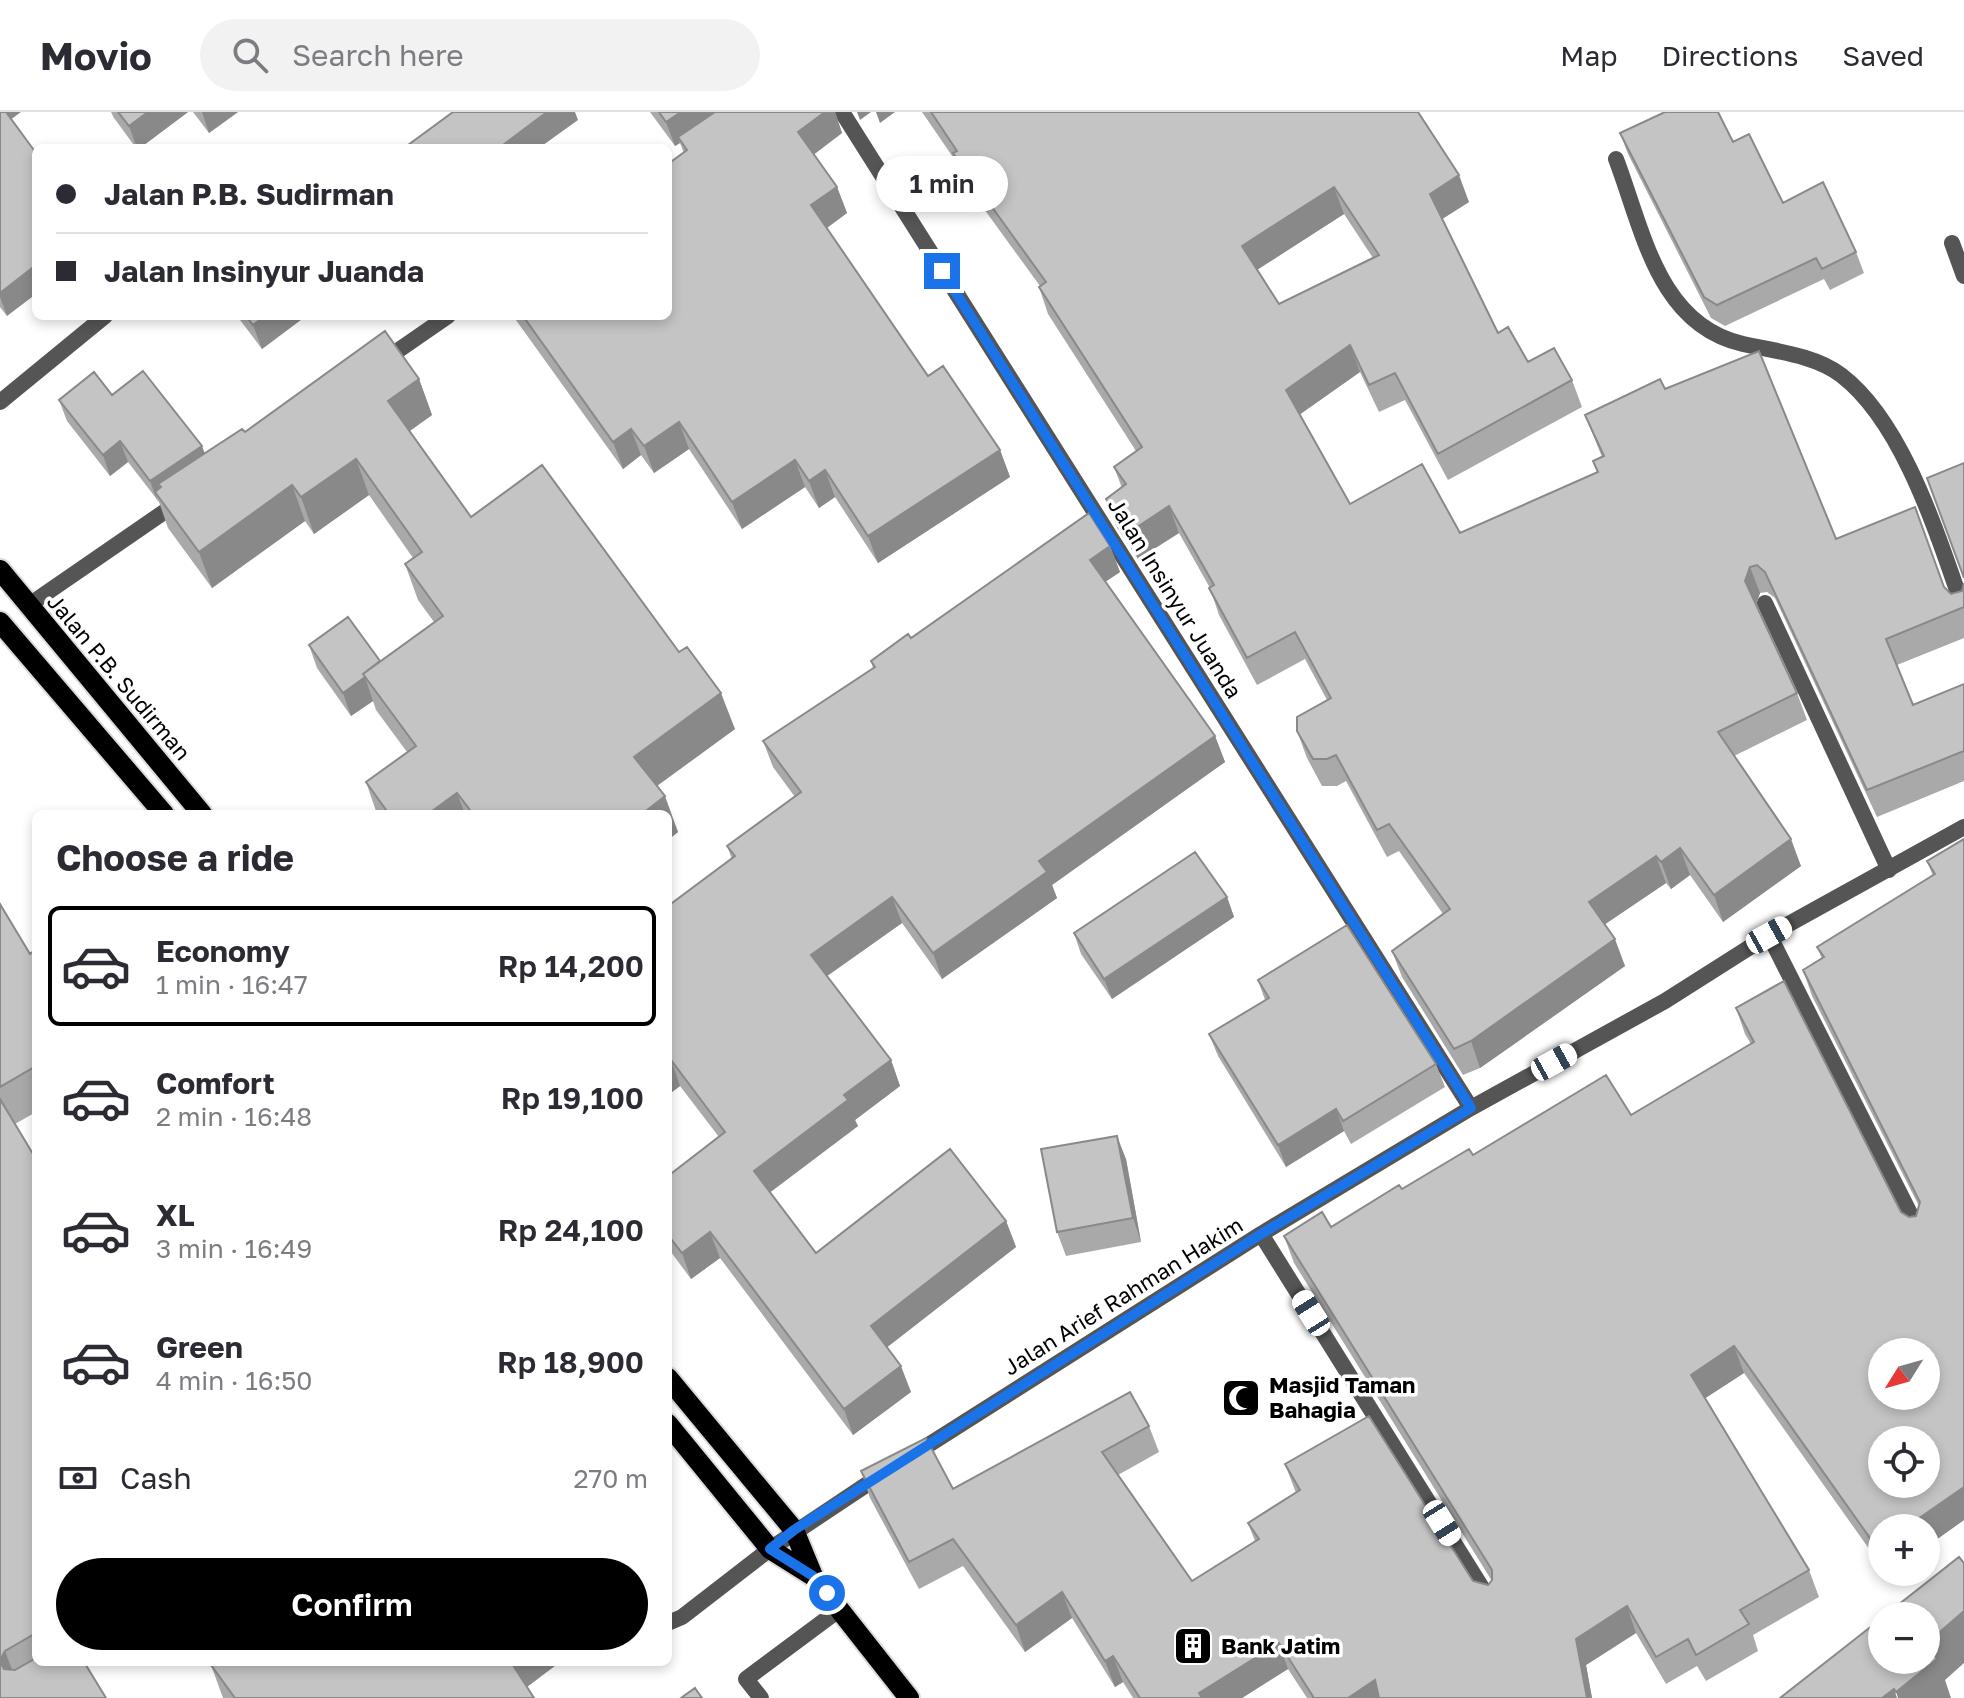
<!DOCTYPE html>
<html lang="en">
<head>
<meta charset="utf-8">
<style>
  body { margin:0; font-family:"Golos Text",sans-serif; background:#f2f2f3; color:#2b2b33; height:100vh; display:flex; flex-direction:column; font-size:30px; white-space:nowrap }
  * { box-sizing:border-box; margin:0 }
  p { font-size:26px; color:#7c7c81 }
  .icon { flex:none; width:44px; height:44px; fill:none; stroke:currentColor; stroke-width:2; stroke-linecap:round; stroke-linejoin:round }
  .map { position:relative; flex:1; overflow:hidden }
  .panel { position:absolute; left:32px; top:698px; width:640px; height:856px; display:flex; flex-direction:column; background:#fff; border-radius:12px; box-shadow:0 4px 12px #0003 }
  .panel>* { flex:none }
  .guide { position:absolute; left:32px; top:32px; width:640px; height:176px; border-radius:12px; box-shadow:0 4px 12px #0003; display:grid; align-content:center; height:176px; padding:0 24px; background:#fff }
  .needle { width:52px; rotate:233deg }
  .controls { position:absolute; left:1868px; top:1226px; display:grid; gap:16px }
  .controls a { display:grid; place-items:center; width:72px; height:72px; border-radius:50%; background:#fff; box-shadow:0 4px 12px #0003; font-size:40px }
  .end { position:absolute; width:36px; height:36px; margin:-18px; border:10px solid #1a73e8; background:#fff; box-shadow:0 0 0 4px #fff }
  .from { border-radius:50% }
  .bubble { position:absolute; height:56px; border-radius:28px; background:#fff; box-shadow:0 4px 12px #0003; font-size:26px; font-weight:600; line-height:56px; text-align:center }
  .car { position:absolute; width:24px; height:48px; margin:-24px -12px; border-radius:10px; box-shadow:0 0 6px 2px #0007; background:linear-gradient(#fff 24%,#345 0 40%,#fff 0 76%,#345 0 86%,#fff 0) }
  .guide b { display:flex; align-items:center; gap:28px; height:76px; font-size:30px }
  .guide b+b { border-top:2px solid #e1e1e2 }
  .guide i { width:20px; height:20px; background:#2b2b33 }
  ul { padding:0; list-style:none }
  li { display:flex; align-items:center; gap:24px; height:120px; margin:0 16px 12px; padding:0 8px; border:4px solid transparent; border-radius:12px }
  li div { flex:1 }
  li b { display:block; font-size:30px }
  li em { font-style:normal; font-weight:600 }
  li.selected { border-color:#000 }
  li>.icon { width:72px; height:72px; stroke-width:1.5 }
  h2 { padding:0 24px; font-size:36px; line-height:96px }
  .pay { display:flex; align-items:center; gap:20px; height:88px; padding:0 24px; font-size:30px }
  .pay p { margin-inline-start:auto }
  .primary-button { display:flex; gap:16px; margin-top:auto; padding:16px 24px }
  .primary-button a { flex:1; height:92px; border-radius:48px; background:#000; color:#fff; font-size:32px; font-weight:600; line-height:92px; text-align:center }
  header { display:flex; align-items:center; gap:48px; box-sizing:border-box; height:112px; padding:0 40px; background:#fff; border-bottom:2px solid #e1e1e2 }
  header strong { font-size:38px }
  nav { display:flex; gap:44px; margin-inline-start:auto; font-size:28px }
  .search { width:560px; height:72px; background:#f2f2f3; display:flex; align-items:center; gap:20px; box-sizing:border-box; padding:0 28px; border-radius:44px; color:#7c7c81; font-size:30px }
  .map>svg:first-child { display:block }
</style>
</head>
<body>
<header>
<strong>Movio</strong>
<div class="search"><svg class="icon" aria-label="search" viewBox="0 0 24 24"><circle cx="10" cy="10" r="6"/><path d="M15 15l6 6"/></svg>Search here</div>
<nav><a>Map</a><a>Directions</a><a>Saved</a></nav>
</header>
<div class="map">
<svg width="1964" height="1586" viewBox="0 0 1964 1586">
  <rect width="100%" height="100%" fill="#fff"/>
  <g fill="none" stroke-linecap="round" stroke-linejoin="round">
    <!-- primary casing -->
    <g stroke="#dbdbdb" stroke-width="24">
      <path id="primary" d="M0,458L202,702
        M0,510L164,702
        M668,1266L794,1418L813,1464L909,1586
        M668,1312L770,1437L813,1464"/>
    </g>
    <!-- service -->
    <path stroke="#555" stroke-width="16" d="M668,1511L682,1505L770,1437
      M761,1586L746,1567L840,1497"/>
    <!-- minor -->
    <path stroke="#555" stroke-width="16" d="M842,0L1471,996
      M1616,47C1643,118 1658,213 1743,232C1774,239 1815,243 1841,263C1904,311 1938,425 1964,498
      M1952,131L1964,164
      M380,251L448,204
      M0,290L105,204
      M1765,491L1889,758
      M29,493L180,389
      M1769,823L1920,1121
      M1261,1122L1489,1487
      M911,1344L1261,1122L1471,996L1665,889L1769,823L1964,715
      M770,1437L881,1363"/>
    <!-- primary -->
    <use href="#primary" stroke="#000" stroke-width="20"/>
  </g>
  <!-- wall -->
  <path fill="#a9a9a9" fill-rule="evenodd" d="M0,0L12,7L7,204L0,195Z
    M111,0H188L140,36H136L114,6Z
    M193,0H238L209,21Z
    M650,0H835L842,21L814,42L837,75L847,101L827,116L928,264L1000,338L1010,365L878,451L835,385L819,396L805,375L742,417L689,337L654,361L641,343L623,357L513,204H668L684,41L680,31L675,34Z
    M922,0H1418L1469,90L1442,107L1498,221L1528,250L1572,268L1582,295L1448,368L1405,288L1379,300L1360,260L1299,303L1350,392L1460,421L1597,360L1593,349L1602,345L1585,303L1665,277L1836,427L1944,475L1951,482L1962,479L1964,471V526L1897,553L1913,593L1964,572V669L1877,705L1775,486L1767,480L1760,481L1756,492L1797,581L1807,608L1734,644L1801,754L1723,810L1690,763L1671,777L1666,771L1605,812L1625,854L1480,956L1463,963L1402,865L1392,839L1443,802L1399,739L1387,745L1346,669L1337,674H1322L1307,646L1297,619L1327,588L1305,547L1257,573L1219,503L1210,476L1179,421L1138,447L1116,414L1106,387L1122,376L1114,355L1136,339L1048,202L1039,175L1040,174L963,68L957,51ZM1344,102L1373,146L1279,192L1257,158Z
    M1662,0H1718L1733,30L1783,91L1856,140L1864,161L1830,178L1824,167L1725,214L1711,206L1628,42L1620,21L1663,1Z
    M237,204H306L262,237Z
    M419,267L432,303L410,319L471,405L735,617L657,674L678,720L668,728V702H377L366,670L407,640L376,598L373,589L351,604L317,556L309,533L380,549L434,510L418,488L405,452L413,446L369,383L314,422L305,409L212,476L168,416L159,390L128,350L110,364L67,309L59,288L112,283L205,341L245,320Z
    M1110,434L1120,460L1105,470L1215,624L1225,650L1052,773L1057,786L942,867L902,811L827,864L891,948L900,974L855,1008L858,1014L770,1080L816,1141L1006,1109L1016,1135L887,1235L911,1280L853,1323L720,1146L691,1167L668,1136V1064L719,1025L680,974L668,983V794L732,747L727,734L795,685L773,655L763,629L873,556L871,549L911,526Z
    M1964,727V1408L1926,1435V1416H1882V1455L1744,1261L1705,1286L1809,1458L1819,1485L1753,1523L1758,1539L1706,1569L1697,1554L1666,1572L1636,1521L1586,1553L1592,1586H1307L1288,1557L1242,1586H1133L1123,1570L1115,1575L1072,1506L1025,1540L963,1454L919,1477L870,1386L861,1359L953,1377L1149,1314L1159,1340L1118,1363L1192,1469L1255,1429L1248,1411L1296,1381L1285,1352L1473,1469L1488,1473L1492,1469L1294,1151L1284,1124L1331,1115L1402,1077L1473,1043L1631,1003L1751,932L1745,922L1736,896L1901,1100L1909,1105L1916,1104L1919,1094L1812,884L1803,858L1822,847L1817,835L1933,764L1927,749Z
    M1227,785L1234,805L1112,887L1081,842L1074,821Z
    M0,792L30,842L36,837V1000L15,1012L36,1047V1550L0,1586Z
    M1258,868L1436,952L1445,975L1351,1032L1344,1019L1286,1055L1218,944L1209,922L1265,888Z
    M1126,1047L1141,1130L1066,1144L1057,1120Z
    M560,1550L527,1575L534,1586H223L211,1553Z"/>
  <!-- shaded-wall -->
  <path fill="#898989" d="M2,0H21L6,11Z
    M148,0H188L140,36H137L129,14Z
    M202,0H238L209,21Z
    M547,0H575L578,8L539,36H499Z
    M681,0H725L678,25L680,31L675,34L666,10Z
    M825,0H835L842,21L808,47L798,20Z
    M857,0H871L860,8Z
    M876,0H895L880,11Z
    M1459,63L1469,90L1439,109L1430,82Z
    M837,75L847,101L821,120L811,93Z
    M1334,75L1344,102L1252,161L1242,134Z
    M36,153V182L7,204L0,185V181Z
    M265,204H306L262,237L253,213Z
    M1350,233L1360,260L1296,305L1286,278Z
    M419,267L432,303L401,325L388,289Z
    M679,310L689,337L654,361L644,334Z
    M631,317L641,343L623,357L613,330Z
    M120,329L128,350L110,364L103,343Z
    M202,334L210,355L161,375L158,372L164,387L155,380L158,391L150,369Z
    M1000,338L1010,365L878,451L868,424Z
    M356,347L369,383L314,422L301,385Z
    M795,348L805,375L742,417L732,390Z
    M825,358L835,385L819,396L809,369Z
    M292,373L305,409L212,476L199,440Z
    M1169,394L1179,421L1138,447L1128,421Z
    M1110,434L1120,460L1099,474L1090,448Z
    M1750,455L1760,481L1755,496L1745,469Z
    M365,565L373,589L351,604L343,581Z
    M721,581L735,617L647,681L634,645Z
    M1215,624L1225,650L1052,773L1057,786L942,867L933,841L1039,749Z
    M457,681L465,702H428Z
    M665,684L678,720L668,728V702H642Z
    M1791,727L1801,754L1723,810L1714,783Z
    M1680,736L1690,763L1671,777L1661,750Z
    M1656,744L1666,771L1598,817L1589,790Z
    M892,785L902,811L820,869L811,843Z
    M1227,785L1234,805L1112,887L1104,867Z
    M1615,827L1625,854L1480,956L1471,929Z
    M671,948L680,974L668,983V951Z
    M891,948L900,974L855,1008L858,1014L764,1085L754,1059L844,983Z
    M1336,997L1344,1019L1286,1055L1278,1033Z
    M1117,1024L1126,1047L1141,1130L1133,1106Z
    M1006,1109L1016,1135L881,1240L871,1214Z
    M710,1120L720,1146L691,1167L682,1141Z
    M1734,1234L1744,1261L1701,1289L1691,1263Z
    M901,1254L911,1280L853,1323L844,1297Z
    M1964,1375V1408L1926,1435V1416H1905Z
    M1882,1432V1449L1877,1436Z
    M1062,1480L1072,1506L1025,1540L1016,1513Z
    M1627,1494L1636,1521L1586,1553L1592,1586H1587L1576,1527Z
    M1964,1499V1551L1945,1568L1951,1586H1898L1896,1580L1926,1532Z
    M1279,1531L1288,1557L1242,1586H1201L1199,1581Z
    M5,1539L19,1576L0,1551V1548Z
    M1113,1544L1123,1570L1115,1575L1105,1549Z
    M509,1550H560L520,1580Z
    M1375,1568L1382,1586H1348Z
    M1894,1577L1897,1586H1882Z"/>
  <!-- building -->
  <path fill="#c4c4c4" stroke="#898989" stroke-width="2" fill-rule="evenodd" d="M0,0H6L36,41V153L0,181Z
    M118,0H148L129,14Z
    M453,0H547L499,36H473L471,34L468,36H404Z
    M659,0H681L666,10Z
    M715,0H825L798,20L837,75L811,93L928,264L943,254L1000,338L868,424L825,358L809,369L795,348L732,390L679,310L644,334L631,317L613,330L523,204H668V52L687,38L678,25Z
    M931,0H1418L1459,63L1430,82L1498,221L1508,215L1528,250L1554,236L1572,268L1438,342L1395,261L1369,273L1350,233L1286,278L1350,392L1422,352L1460,421L1598,360L1593,349L1604,344L1585,303L1660,267L1665,277L1759,239L1836,427L1915,395L1944,475L1951,482L1962,479L1964,471V495L1886,527L1913,593L1964,572V639L1867,678L1765,460L1757,453L1750,455L1745,469L1797,581L1718,620L1791,727L1714,783L1680,736L1661,750L1656,744L1589,790L1615,827L1471,929L1454,937L1392,839L1450,797L1389,712L1377,718L1336,643L1327,647H1313L1297,619V605L1331,586L1295,520L1247,546L1209,476L1214,473L1169,394L1128,421L1106,387L1126,372L1114,355L1142,335L1039,175L1046,170L953,41L957,39ZM1334,75L1379,143L1279,192L1242,134Z
    M1665,0H1718L1733,30L1749,22L1783,91L1823,70L1856,140L1822,157L1816,146L1717,193L1704,185L1620,21Z
    M246,204H265L253,213Z
    M385,219L419,267L388,289L471,405L542,353L679,540L687,535L721,581L634,645L665,684L642,702H473L457,681L428,702H389L366,670L416,634L363,562L443,504L405,452L422,440L356,347L301,385L292,373L199,440L155,380L161,375L158,372L242,317L245,320Z
    M143,259L202,334L150,369L120,329L103,343L59,288L94,260L112,283Z
    M1964,351V466L1927,366Z
    M1089,401L1110,434L1090,448L1215,624L1039,749L1047,760L933,841L892,785L811,843L891,948L844,983L848,988L754,1059L816,1141L950,1037L1006,1109L871,1214L901,1254L844,1297L710,1120L682,1141L668,1123V1064L725,1020L671,948L668,951V794L735,744L727,734L801,680L763,629L875,555L871,549L908,522L911,526Z
    M348,505L380,549L363,562L365,565L343,581L309,533Z
    M1964,727V1375L1905,1416H1882V1432L1877,1436L1734,1234L1691,1263L1809,1458L1740,1498L1749,1512L1696,1543L1688,1527L1656,1545L1627,1494L1576,1527L1587,1586H1379L1375,1568L1348,1586H1314L1279,1531L1199,1581L1202,1586H1140L1113,1544L1105,1549L1062,1480L1016,1513L953,1427L909,1450L861,1359L926,1326L953,1377L1130,1280L1149,1314L1102,1340L1192,1469L1259,1427L1248,1411L1300,1378L1285,1352L1369,1304L1473,1469L1488,1473L1492,1468V1458L1284,1124L1322,1100L1331,1115L1399,1073L1402,1077L1469,1037L1473,1043L1606,963L1631,1003L1754,930L1736,896L1784,869L1901,1100L1909,1105L1916,1104L1920,1090L1803,858L1824,845L1817,835L1935,762L1927,749ZM1882,1240H1926V1284H1882ZM1882,1328H1926V1372H1882Z
    M1195,740L1227,785L1104,867L1074,821Z
    M0,792L30,842L36,837V954L0,975Z
    M1347,813L1436,952L1343,1009L1336,997L1278,1033L1209,922L1269,886L1258,868Z
    M0,987L36,1047V1521L5,1539L0,1548Z
    M1117,1024L1133,1106L1057,1120L1041,1037Z
    M1959,1445L1964,1451V1499L1926,1532V1504H1884Z
    M1882,1506V1548H1926V1533L1937,1547L1896,1580L1894,1577L1882,1586H1780Z
    M36,1546V1550H84L106,1586H0V1550L4,1557L15,1558Z
    M216,1550H511L534,1586H235L211,1553Z
    M695,1576L702,1586H681Z"/>
  <g fill="none" stroke-linecap="round" stroke-linejoin="round">
    <!-- route -->
    <path stroke="#1a73e8" stroke-width="10" d="M827,1481L813,1464L770,1437L794,1418L1261,1122L1471,996L942,159"/>
  </g>
  <!-- icons -->
  <defs>
    <g id="mosque-square" transform="scale(2)"><rect x="-9" y="-9" width="18" height="18" rx="4" fill="#000" stroke="#fff"/><path d="M3.5-4.9A6 6 0 1 0 3.5 4.9A5 5 0 1 1 3.5-4.9Z" fill="#fff"/></g>
    <g id="building-square" transform="scale(2)"><rect x="-9" y="-9" width="18" height="18" rx="4" fill="#000" stroke="#fff"/><path d="M-4-6H4V6H1V3H-1V6H-4ZM-2.5-4.3h1.7v1.8h-1.7ZM.8-4.3h1.7v1.8H.8ZM-2.5-1h1.7V.8h-1.7ZM.8-1h1.7V.8H.8Z" fill="#fff"/></g>
  </defs>
  <g fill-rule="evenodd">
    <use href="#mosque-square" x="1241" y="1286"/>
    <use href="#building-square" x="1193" y="1534"/>
  </g>
  <g text-anchor="middle" stroke-width="7" stroke-linejoin="round" paint-order="stroke">
    <!-- street labels -->
    <g font-size="22" fill="#000" stroke="#fff">
      <text transform="translate(1175 486) rotate(58)" y="8">Jalan Insinyur Juanda</text>
      <text transform="translate(119 565) rotate(50)" y="8">Jalan P.B. Sudirman</text>
      <text transform="translate(1123 1184) rotate(-32)" y="8">Jalan Arief Rahman Hakim</text>
    </g>
    <!-- poi labels -->
    <g font-size="22" font-weight="bold" fill="#000" stroke="#fff" text-anchor="start">
      <text x="1269" y="1281">Masjid Taman<tspan x="1269" dy="25">Bahagia</tspan></text>
      <text x="1221" y="1542">Bank Jatim</text>
    </g>
  </g>
</svg>
<div class="controls">
<a><svg class="needle" viewBox="-14 -14 28 28"><path d="M0-13l5 13h-10z" fill="#e53935"/><path d="M0 13l5-13h-10z" fill="#7c7c81"/></svg></a>
<a><svg class="icon" aria-label="locate" viewBox="0 0 24 24"><circle cx="12" cy="12" r="6"/><path d="M12 2v4M12 18v4M2 12h4M18 12h4"/></svg></a>
<a>+</a>
<a>−</a>
</div>
<i class="end from" style="left:827px;top:1481px"></i>
<i class="end" style="left:942px;top:159px"></i>
<div class="bubble" style="left:876px;top:44px;width:132px">1 min</div>
<i class="car" style="left:1769px;top:823px;rotate:61deg"></i>
<i class="car" style="left:1554px;top:950px;rotate:61deg"></i>
<i class="car" style="left:1311px;top:1201px;rotate:328deg"></i>
<i class="car" style="left:1442px;top:1411px;rotate:148deg"></i>
<div class="guide">
<b><i class="from"></i>Jalan P.B. Sudirman</b>
<b><i></i>Jalan Insinyur Juanda</b>
</div>
<section class="panel">
<h2>Choose a ride</h2>
<ul>
<li class="selected"><svg class="icon" aria-label="car" viewBox="0 0 24 24"><path d="M5 17H2v-5l4-1 3-4h7l3 4 3 1v5h-3M9 17h6M6 11h13"/><circle cx="7" cy="17" r="2"/><circle cx="17" cy="17" r="2"/></svg><div><b>Economy</b><p>1 min · 16:47</p></div><em>Rp 14,200</em></li>
<li><svg class="icon" aria-label="car" viewBox="0 0 24 24"><path d="M5 17H2v-5l4-1 3-4h7l3 4 3 1v5h-3M9 17h6M6 11h13"/><circle cx="7" cy="17" r="2"/><circle cx="17" cy="17" r="2"/></svg><div><b>Comfort</b><p>2 min · 16:48</p></div><em>Rp 19,100</em></li>
<li><svg class="icon" aria-label="car" viewBox="0 0 24 24"><path d="M5 17H2v-5l4-1 3-4h7l3 4 3 1v5h-3M9 17h6M6 11h13"/><circle cx="7" cy="17" r="2"/><circle cx="17" cy="17" r="2"/></svg><div><b>XL</b><p>3 min · 16:49</p></div><em>Rp 24,100</em></li>
<li><svg class="icon" aria-label="car" viewBox="0 0 24 24"><path d="M5 17H2v-5l4-1 3-4h7l3 4 3 1v5h-3M9 17h6M6 11h13"/><circle cx="7" cy="17" r="2"/><circle cx="17" cy="17" r="2"/></svg><div><b>Green</b><p>4 min · 16:50</p></div><em>Rp 18,900</em></li>
</ul>
<div class="pay"><svg class="icon" aria-label="cash" viewBox="0 0 24 24"><path d="M3 7h18v10H3z"/><circle cx="12" cy="12" r="2"/></svg>Cash<p>270 m</p></div>
<div class="primary-button"><a>Confirm</a></div>
</section>
</div>
</body>
</html>
